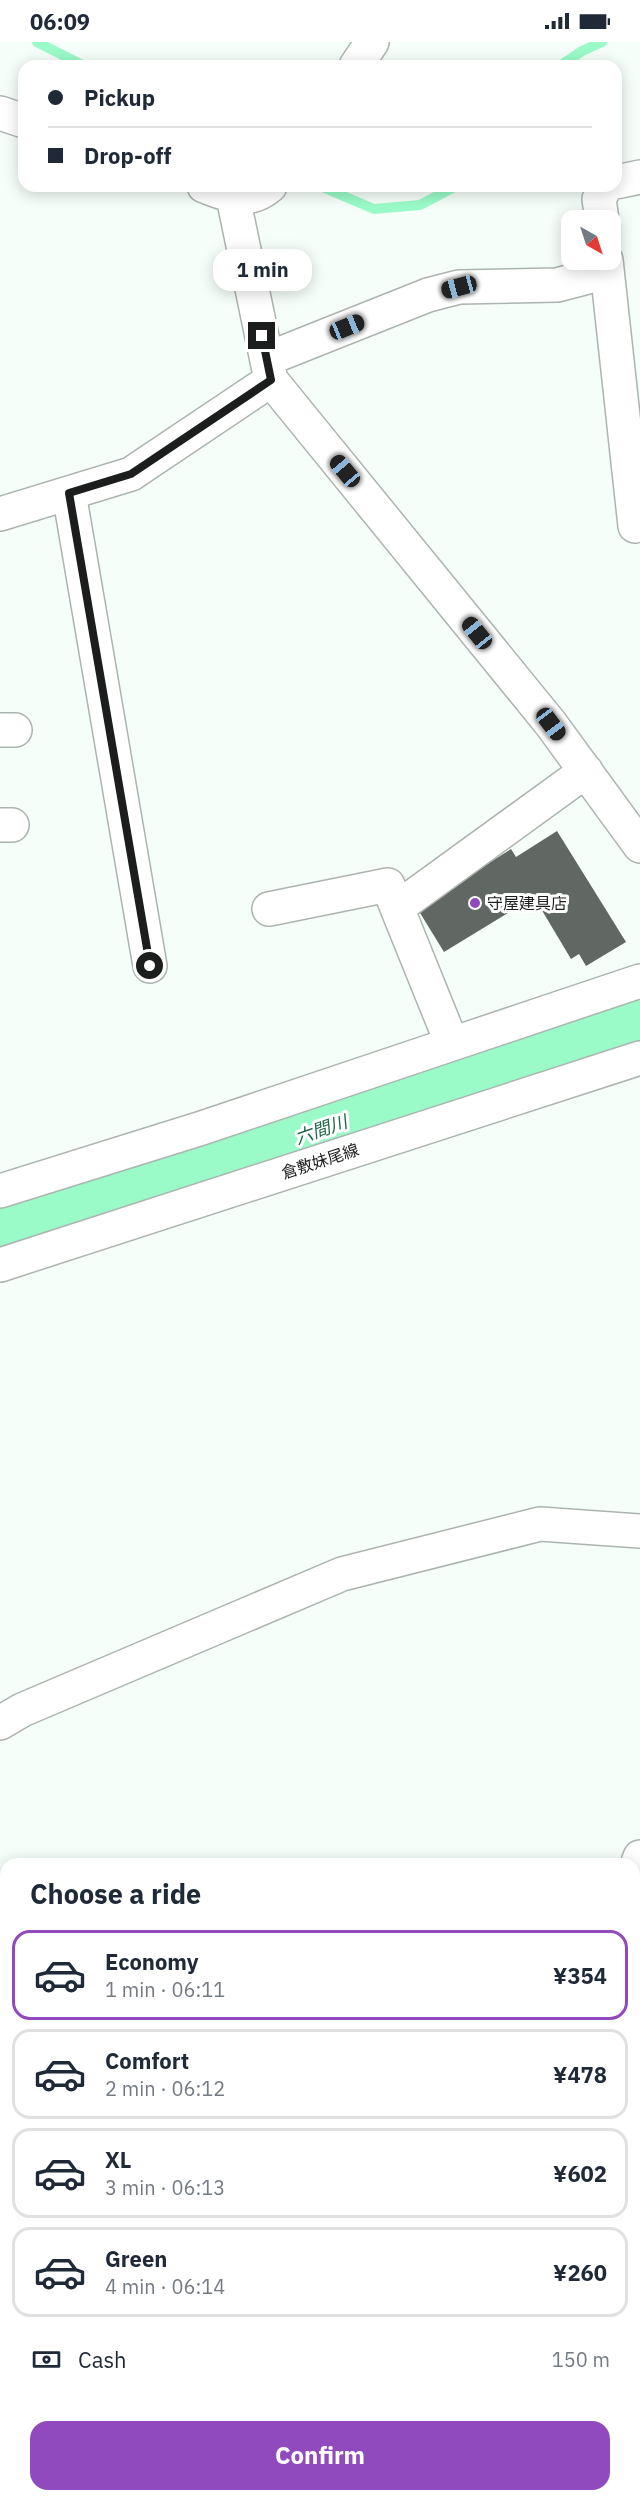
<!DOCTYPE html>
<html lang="en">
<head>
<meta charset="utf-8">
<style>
  body { margin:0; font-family:"IBM Plex Sans","Noto Sans JP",sans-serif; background:#f6f6f7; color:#1f2937; height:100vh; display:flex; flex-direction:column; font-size:22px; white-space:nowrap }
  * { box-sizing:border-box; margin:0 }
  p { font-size:20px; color:#747a83 }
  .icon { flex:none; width:33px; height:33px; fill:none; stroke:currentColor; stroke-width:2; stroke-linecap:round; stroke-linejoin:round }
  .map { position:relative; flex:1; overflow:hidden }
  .panel { position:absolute; left:0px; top:1816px; width:640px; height:644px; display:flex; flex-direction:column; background:#fff; border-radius:18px 18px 0 0; box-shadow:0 3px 15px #0003 }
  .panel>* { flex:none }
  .top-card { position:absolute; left:18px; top:18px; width:604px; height:132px; border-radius:18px; box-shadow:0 3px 15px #0003; display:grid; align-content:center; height:132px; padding:0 30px; background:#fff }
  .needle { width:39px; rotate:141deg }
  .controls { position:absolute; left:561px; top:168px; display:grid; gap:12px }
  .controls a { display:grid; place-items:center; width:60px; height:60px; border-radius:12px; background:#fff; box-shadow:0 3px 15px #0003; font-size:30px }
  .end { position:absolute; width:27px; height:27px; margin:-14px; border:8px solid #1b1e1c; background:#fff; box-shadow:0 0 0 3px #fff }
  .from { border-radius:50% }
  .bubble { position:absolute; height:42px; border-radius:18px; background:#fff; box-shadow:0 3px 15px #0003; font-size:20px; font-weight:700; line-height:42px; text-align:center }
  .car { position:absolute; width:18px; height:36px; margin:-18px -9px; border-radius:8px; box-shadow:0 0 4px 2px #0007; background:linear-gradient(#222 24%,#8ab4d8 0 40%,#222 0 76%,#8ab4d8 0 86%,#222 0) }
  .top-card b { display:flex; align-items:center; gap:21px; height:57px; font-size:22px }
  .top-card b+b { border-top:2px solid #e0e1e3 }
  .top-card i { width:15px; height:15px; background:#1f2937 }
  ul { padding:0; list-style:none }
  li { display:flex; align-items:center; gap:18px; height:90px; margin:0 12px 9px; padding:0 18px; border:3px solid #e0e1e3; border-radius:18px }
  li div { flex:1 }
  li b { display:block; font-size:22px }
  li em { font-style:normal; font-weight:700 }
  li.selected { border-color:#914abe }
  li>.icon { width:54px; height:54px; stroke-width:1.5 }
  h2 { padding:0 30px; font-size:27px; line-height:72px }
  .pay { display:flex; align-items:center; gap:15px; height:66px; padding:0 30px; font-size:22px }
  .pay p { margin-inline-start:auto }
  .button { display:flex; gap:12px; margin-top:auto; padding:12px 30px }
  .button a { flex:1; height:69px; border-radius:18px; background:#914abe; color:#fff; font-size:24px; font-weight:700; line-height:69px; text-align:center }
  .status { display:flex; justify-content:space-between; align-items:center; height:42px; padding:0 30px; background:#fff; direction:ltr }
  .status svg { height:16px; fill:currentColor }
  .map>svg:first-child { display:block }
</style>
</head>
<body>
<div class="status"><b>06:09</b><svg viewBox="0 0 49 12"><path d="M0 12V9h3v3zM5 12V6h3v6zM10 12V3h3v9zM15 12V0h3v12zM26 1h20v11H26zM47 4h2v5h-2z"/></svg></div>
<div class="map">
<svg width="640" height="2459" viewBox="0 0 640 2459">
  <rect width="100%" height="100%" fill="#f6fef9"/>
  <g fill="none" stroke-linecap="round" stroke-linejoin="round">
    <!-- stream -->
    <path stroke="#9afbc8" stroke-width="10" d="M37,0L84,24
      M560,24L582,9L602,0
      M320,144L374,167L420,163L456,144
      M634,1999L640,1997
      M0,2334L6,2331
      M380,2459L382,2454"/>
    <!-- river -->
    <path stroke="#9afbc8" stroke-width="62" d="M0,1189L164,1141L640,980"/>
  </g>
  <!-- building -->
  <path fill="#616864" d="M557,789L626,900L586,924L579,912L571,917L534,855L444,910L417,866L511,807L516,815Z"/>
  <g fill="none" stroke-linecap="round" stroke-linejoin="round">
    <!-- minor casing -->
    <g stroke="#acb4af" stroke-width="36">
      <path id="minor" d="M356,24L372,0
        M0,71L24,79
        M616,140L640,135
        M204,144C228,153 248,163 270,144
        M233,155L271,338L551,682L640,804
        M602,178L599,157L606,144
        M606,218L635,484
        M267,317L428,253L459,245L557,243L607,230
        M69,451L150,924
        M0,472L131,432L271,338
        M0,688H15
        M0,783H12
        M269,867L388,843L397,866
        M452,1002L640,939
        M0,1149L202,1086L452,1002L397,866L586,729
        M0,1681L22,1668L342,1532L540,1482L640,1489
        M634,1831L640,1815
        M634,2019L640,2016
        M634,2191L640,2199
        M0,2355L6,2352
        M398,2459L399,2454"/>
    </g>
    <!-- major casing -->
    <g stroke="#acb4af" stroke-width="36">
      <path id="major" d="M0,1223L640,1016"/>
    </g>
    <!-- minor -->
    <use href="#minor" stroke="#fff" stroke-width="33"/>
    <!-- major -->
    <use href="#major" stroke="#fff" stroke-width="33"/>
  </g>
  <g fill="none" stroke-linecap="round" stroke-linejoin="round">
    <!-- route -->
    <path stroke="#1b1e1c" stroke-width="8" d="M150,924L69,451L131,432L271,338L262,294"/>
  </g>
  <!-- markers -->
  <circle fill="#914abe" stroke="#fff" stroke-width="2" cx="475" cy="861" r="6"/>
  <g text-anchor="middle" stroke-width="6" stroke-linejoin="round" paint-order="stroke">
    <!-- poi labels -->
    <g font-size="16" fill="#1b1e1c" stroke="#fff" text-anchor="start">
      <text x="487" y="867">守屋建具店</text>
    </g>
    <!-- street labels -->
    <g font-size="16" fill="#1b1e1c" stroke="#fff">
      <text transform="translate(320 1119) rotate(-18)" y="6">倉敷妹尾線</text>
    </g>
    <!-- water labels -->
    <g font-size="18" font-style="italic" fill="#1e6646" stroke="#fff">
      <text transform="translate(321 1088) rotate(-19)" y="6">六間川</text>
    </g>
  </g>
</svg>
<div class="controls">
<a><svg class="needle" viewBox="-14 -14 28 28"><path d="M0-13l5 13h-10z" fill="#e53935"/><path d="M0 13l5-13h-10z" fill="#747a83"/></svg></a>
</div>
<i class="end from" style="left:150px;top:924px"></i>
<i class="end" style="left:262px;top:294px"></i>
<div class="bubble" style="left:213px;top:207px;width:99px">1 min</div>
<i class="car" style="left:459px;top:245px;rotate:255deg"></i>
<i class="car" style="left:347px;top:285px;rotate:68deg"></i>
<i class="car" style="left:345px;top:429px;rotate:320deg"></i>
<i class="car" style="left:477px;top:591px;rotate:321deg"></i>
<i class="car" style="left:551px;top:682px;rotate:143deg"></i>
<div class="top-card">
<b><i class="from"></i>Pickup</b>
<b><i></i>Drop-off</b>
</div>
<section class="panel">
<h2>Choose a ride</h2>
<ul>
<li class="selected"><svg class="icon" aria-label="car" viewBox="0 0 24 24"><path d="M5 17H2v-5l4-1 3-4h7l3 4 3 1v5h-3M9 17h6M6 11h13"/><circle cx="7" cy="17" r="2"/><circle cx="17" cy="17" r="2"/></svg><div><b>Economy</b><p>1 min · 06:11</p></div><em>¥354</em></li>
<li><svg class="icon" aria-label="car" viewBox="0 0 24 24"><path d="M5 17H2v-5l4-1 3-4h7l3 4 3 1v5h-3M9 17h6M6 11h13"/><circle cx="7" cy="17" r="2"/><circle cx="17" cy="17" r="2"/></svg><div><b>Comfort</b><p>2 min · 06:12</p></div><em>¥478</em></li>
<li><svg class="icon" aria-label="car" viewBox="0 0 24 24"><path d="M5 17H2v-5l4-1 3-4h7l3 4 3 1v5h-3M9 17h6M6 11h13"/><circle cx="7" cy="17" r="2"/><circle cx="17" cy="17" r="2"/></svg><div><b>XL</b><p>3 min · 06:13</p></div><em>¥602</em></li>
<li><svg class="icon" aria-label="car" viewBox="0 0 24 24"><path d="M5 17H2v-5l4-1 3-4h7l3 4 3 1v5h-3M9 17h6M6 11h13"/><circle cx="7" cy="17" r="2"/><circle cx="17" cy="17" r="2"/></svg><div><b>Green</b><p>4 min · 06:14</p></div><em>¥260</em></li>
</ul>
<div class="pay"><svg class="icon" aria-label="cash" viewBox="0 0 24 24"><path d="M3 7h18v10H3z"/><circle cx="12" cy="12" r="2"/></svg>Cash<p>150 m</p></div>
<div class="button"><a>Confirm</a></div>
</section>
</div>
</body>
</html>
